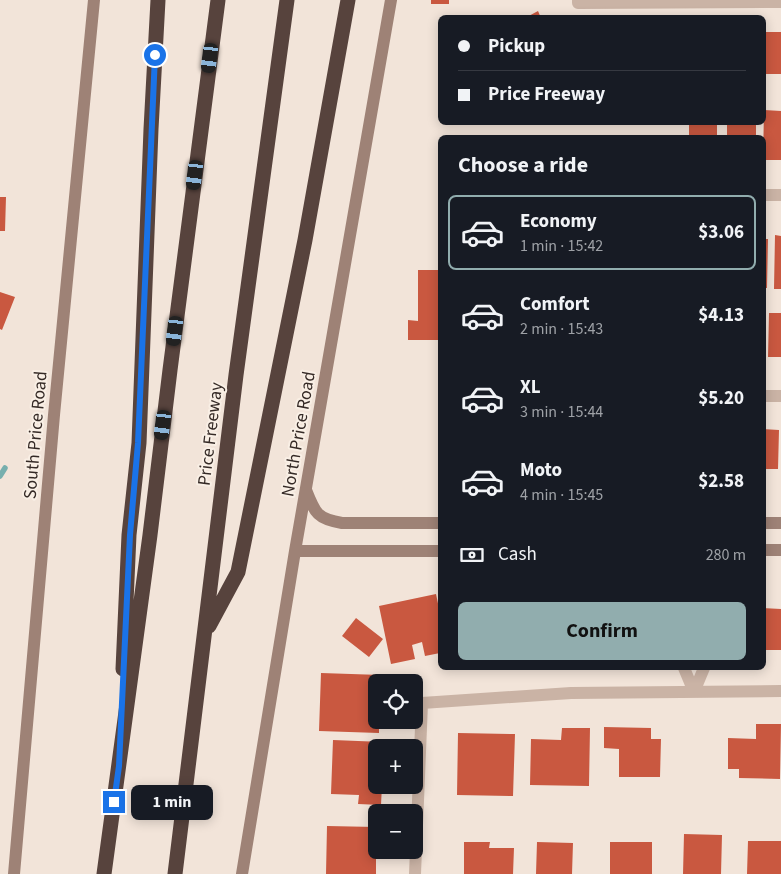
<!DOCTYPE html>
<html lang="en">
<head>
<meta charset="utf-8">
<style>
  body { margin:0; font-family:"Source Sans 3",sans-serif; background:#20242c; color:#f1f3f6; height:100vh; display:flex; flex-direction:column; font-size:19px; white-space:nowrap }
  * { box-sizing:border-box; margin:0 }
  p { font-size:16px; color:#9ea1a6 }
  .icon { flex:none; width:28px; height:28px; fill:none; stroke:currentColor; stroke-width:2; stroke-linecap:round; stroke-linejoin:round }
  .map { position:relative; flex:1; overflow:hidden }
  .sheet { position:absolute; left:438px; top:135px; width:328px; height:535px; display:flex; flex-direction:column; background:#171b24; border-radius:8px; box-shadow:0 2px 12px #0003 }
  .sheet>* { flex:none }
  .hud { position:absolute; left:438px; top:15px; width:328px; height:110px; border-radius:8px; box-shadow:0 2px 12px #0003; display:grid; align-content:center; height:110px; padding:0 20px; background:#171b24 }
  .fabs { position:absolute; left:368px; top:674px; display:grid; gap:10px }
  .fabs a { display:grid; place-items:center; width:55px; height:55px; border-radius:8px; background:#171b24; box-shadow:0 2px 12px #0003; font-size:25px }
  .end { position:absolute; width:22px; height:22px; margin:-11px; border:6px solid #1a73e8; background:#fff; box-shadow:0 0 0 2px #fff }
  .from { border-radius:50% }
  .bubble { position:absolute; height:35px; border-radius:8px; background:#171b24; box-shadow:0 2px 12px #0003; font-size:16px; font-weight:700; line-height:35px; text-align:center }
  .car { position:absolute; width:15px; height:30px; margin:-15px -8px; border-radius:6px; box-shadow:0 0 4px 1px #0007; background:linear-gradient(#222 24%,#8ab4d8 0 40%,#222 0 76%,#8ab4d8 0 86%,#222 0) }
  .hud b { display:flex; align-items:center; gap:18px; height:48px; font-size:19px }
  .hud b+b { border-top:1px solid #363941 }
  .hud i { width:12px; height:12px; background:#f1f3f6 }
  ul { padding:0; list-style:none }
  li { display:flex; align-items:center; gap:15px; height:75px; margin:0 10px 8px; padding:0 10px; border:2px solid transparent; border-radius:8px }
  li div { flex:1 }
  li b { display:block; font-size:19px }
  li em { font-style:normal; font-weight:700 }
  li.active { border-color:#91adae }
  li>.icon { width:45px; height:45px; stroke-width:1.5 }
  h2 { padding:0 20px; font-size:22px; line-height:60px }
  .pay { display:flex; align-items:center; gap:12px; height:55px; padding:0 20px; font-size:19px }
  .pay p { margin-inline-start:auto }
  .button { display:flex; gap:10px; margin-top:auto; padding:10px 20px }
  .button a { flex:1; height:58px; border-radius:8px; background:#91adae; color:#111; font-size:20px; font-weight:700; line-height:58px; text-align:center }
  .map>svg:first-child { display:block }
</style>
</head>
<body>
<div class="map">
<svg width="781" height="874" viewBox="0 0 781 874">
  <rect width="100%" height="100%" fill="#f2e4d9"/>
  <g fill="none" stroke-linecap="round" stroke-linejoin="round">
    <!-- stream -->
    <path stroke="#77afae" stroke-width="5.5" d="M0,476L5,468"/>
  </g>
  <!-- building -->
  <path fill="#c95840" d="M431,0H449V4H431Z
    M538,11L541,18H525Z
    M763,32H781V74H762Z
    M764,110L781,111V160H763Z
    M689,122H717V138H689Z
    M727,122H756V138H727Z
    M0,197H6L5,231H0Z
    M775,235L781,236V289H774Z
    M762,239H768L767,288H762Z
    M418,270H440V340H408V320L418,321Z
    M0,292L15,297L2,330L0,329Z
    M769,313H781V357H768Z
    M762,318H765L764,358H762Z
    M762,429L779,430L778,469H762Z
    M436,594L440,613V653L425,656L422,642L412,645L415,659L391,664L379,606Z
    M762,608L781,609V650H762Z
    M356,618L383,639L369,657L342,636Z
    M321,673L381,675L380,682H376V720H379V733L319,731Z
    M756,724H781L780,779L739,778V769H728V738L756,739Z
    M604,727L651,728V739H661L660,777H619V749L604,748Z
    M562,728H590L589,786L530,785L531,739L561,740Z
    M458,733L515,734L513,796L457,795Z
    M333,740L383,742V748H376V785H382L381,805L358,804L359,795L331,794Z
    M327,826L376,827V850H384V853H376V874H326Z
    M684,834L722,835L721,874H683Z
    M748,841H781V874H747Z
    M464,842H490L489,848H514L513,874H464Z
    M537,842L573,843L572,874H536Z
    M610,842H652V874H610Z"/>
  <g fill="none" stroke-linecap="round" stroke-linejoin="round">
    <!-- street -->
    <path stroke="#cab3a5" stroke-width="12" d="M578,0V3L781,2
      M762,195H781
      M762,396H781
      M684,668L694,692
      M694,692L704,668
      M415,874L422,703L571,693L781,691"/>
    <!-- secondary -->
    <path stroke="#9e8276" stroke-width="12" d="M306,490C315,513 317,519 342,523H440
      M762,523H781
      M762,550H781
      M295,551H440
      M14,874L54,415L94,0
      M242,874L295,551L391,0"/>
    <!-- highway -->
    <path stroke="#57433d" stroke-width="15" d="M209,626L238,572L305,240L348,0
      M123,669L129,535L139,443L151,129L158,0
      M104,874L150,535L170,370L218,0
      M175,874L236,375L287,0"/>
  </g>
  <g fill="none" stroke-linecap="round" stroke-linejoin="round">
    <!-- route -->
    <path stroke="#1a73e8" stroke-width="6" d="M114,802L119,766L130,535L138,443L155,55"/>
  </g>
  <g text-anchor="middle" stroke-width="4" stroke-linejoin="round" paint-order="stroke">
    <!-- street labels -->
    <g font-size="18" fill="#352a26" stroke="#f9efe5">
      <text transform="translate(210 434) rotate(-83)" y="6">Price Freeway</text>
      <text transform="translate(298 434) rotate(-80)" y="6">North Price Road</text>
      <text transform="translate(35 435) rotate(-85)" y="6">South Price Road</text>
    </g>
  </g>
</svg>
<div class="fabs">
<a><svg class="icon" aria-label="locate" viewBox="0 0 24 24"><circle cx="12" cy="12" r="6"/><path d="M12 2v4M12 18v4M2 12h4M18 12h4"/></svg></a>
<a>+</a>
<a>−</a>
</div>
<i class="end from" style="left:155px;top:55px"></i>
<i class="end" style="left:114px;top:802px"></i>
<div class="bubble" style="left:131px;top:785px;width:82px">1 min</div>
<i class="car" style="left:210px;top:58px;rotate:187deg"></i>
<i class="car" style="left:195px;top:175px;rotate:187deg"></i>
<i class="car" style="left:175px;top:331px;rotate:187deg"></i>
<i class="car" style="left:163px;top:425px;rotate:187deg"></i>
<div class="hud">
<b><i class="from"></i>Pickup</b>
<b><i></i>Price Freeway</b>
</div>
<section class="sheet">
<h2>Choose a ride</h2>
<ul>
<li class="active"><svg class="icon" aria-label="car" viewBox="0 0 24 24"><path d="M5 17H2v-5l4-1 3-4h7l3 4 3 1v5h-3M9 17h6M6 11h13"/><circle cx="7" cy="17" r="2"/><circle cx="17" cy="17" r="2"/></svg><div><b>Economy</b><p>1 min · 15:42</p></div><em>$3.06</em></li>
<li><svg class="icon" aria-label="car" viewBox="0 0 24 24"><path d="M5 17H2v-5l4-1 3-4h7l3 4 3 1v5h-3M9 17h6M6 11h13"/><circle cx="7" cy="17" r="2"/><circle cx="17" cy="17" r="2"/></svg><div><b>Comfort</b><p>2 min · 15:43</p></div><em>$4.13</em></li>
<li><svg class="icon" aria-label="car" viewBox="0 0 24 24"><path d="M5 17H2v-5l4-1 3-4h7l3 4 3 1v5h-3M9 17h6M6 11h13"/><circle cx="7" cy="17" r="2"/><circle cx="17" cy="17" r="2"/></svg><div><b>XL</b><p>3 min · 15:44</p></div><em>$5.20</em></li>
<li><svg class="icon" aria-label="car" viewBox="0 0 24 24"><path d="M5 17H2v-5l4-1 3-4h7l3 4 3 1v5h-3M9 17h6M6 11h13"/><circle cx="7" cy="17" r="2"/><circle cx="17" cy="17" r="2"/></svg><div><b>Moto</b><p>4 min · 15:45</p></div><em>$2.58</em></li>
</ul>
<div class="pay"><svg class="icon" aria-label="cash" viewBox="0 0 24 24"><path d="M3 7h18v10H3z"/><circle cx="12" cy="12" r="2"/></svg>Cash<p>280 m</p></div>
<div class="button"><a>Confirm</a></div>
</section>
</div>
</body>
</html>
